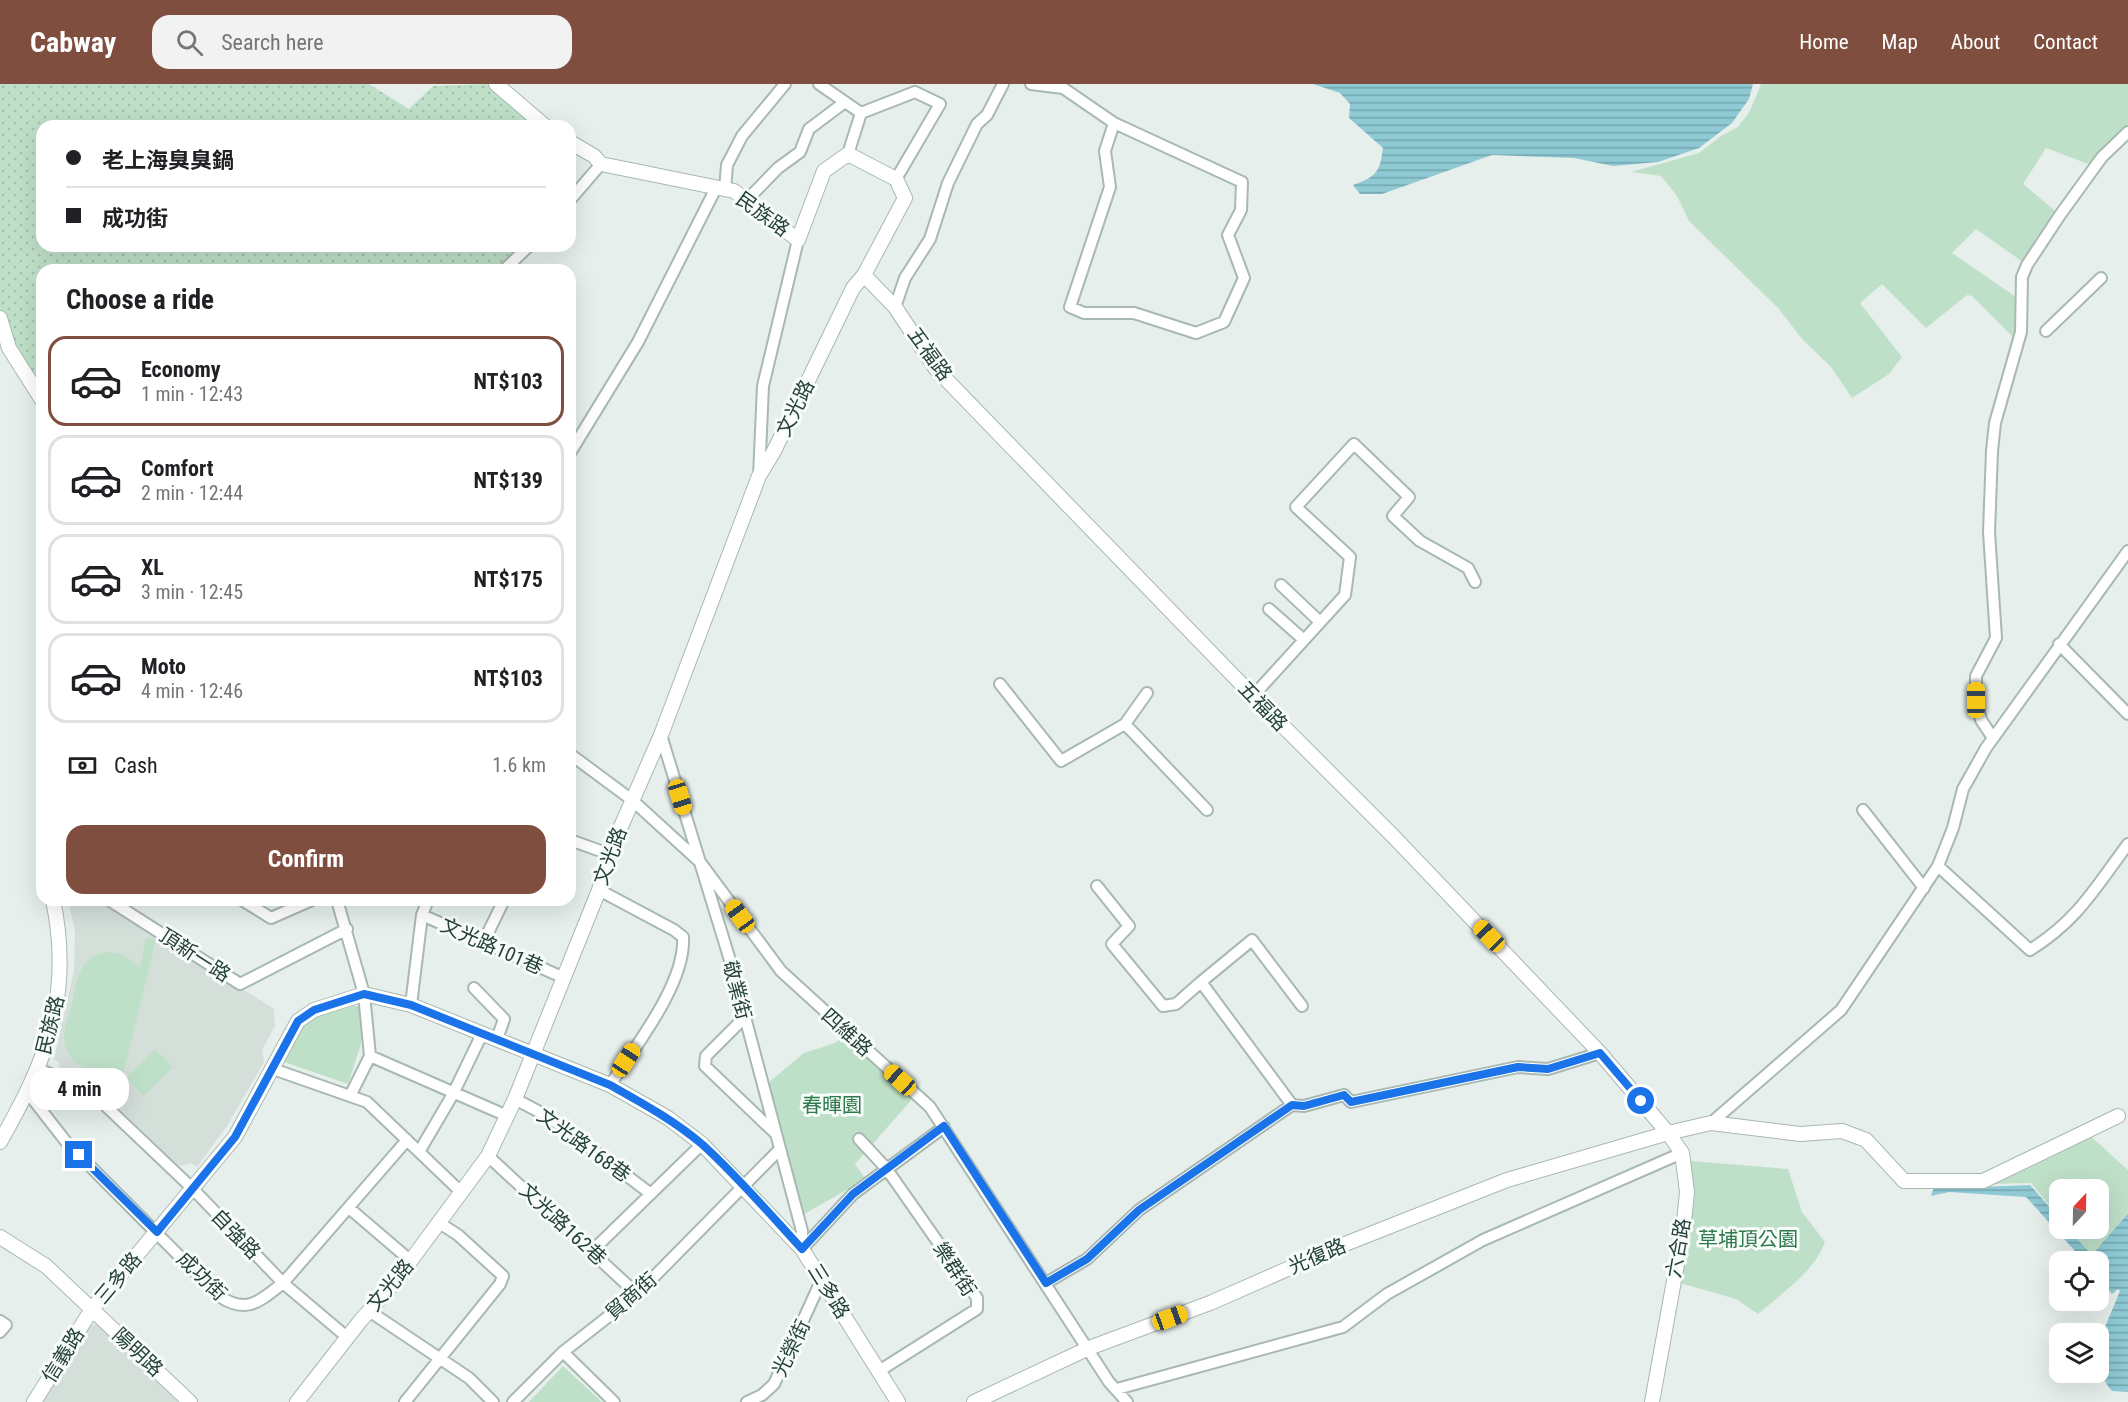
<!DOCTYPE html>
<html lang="en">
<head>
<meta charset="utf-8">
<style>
  body { margin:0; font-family:"Roboto Condensed","Noto Sans TC",sans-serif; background:#f2f2f2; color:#202124; height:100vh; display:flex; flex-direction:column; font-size:22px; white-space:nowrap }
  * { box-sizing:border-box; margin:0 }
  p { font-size:20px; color:#757577 }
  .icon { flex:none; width:33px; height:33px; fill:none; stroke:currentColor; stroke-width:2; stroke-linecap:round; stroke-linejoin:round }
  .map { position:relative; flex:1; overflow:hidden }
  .drawer { position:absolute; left:36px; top:180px; width:540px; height:642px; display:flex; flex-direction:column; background:#fff; border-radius:18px; box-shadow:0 6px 24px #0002 }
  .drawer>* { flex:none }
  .banner { position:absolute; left:36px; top:36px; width:540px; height:132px; border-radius:18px; box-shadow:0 6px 24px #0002; display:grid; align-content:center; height:132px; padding:0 30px; background:#fff }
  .needle { width:39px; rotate:22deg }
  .tools { position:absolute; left:2049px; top:1095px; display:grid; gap:12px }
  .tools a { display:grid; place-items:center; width:60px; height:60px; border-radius:12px; background:#fff; box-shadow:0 6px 24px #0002; font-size:30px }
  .end { position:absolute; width:27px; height:27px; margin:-14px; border:8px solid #1a73e8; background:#fff; box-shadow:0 0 0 3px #fff }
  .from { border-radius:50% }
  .bubble { position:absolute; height:42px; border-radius:18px; background:#fff; box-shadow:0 6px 24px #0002; font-size:20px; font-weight:700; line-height:42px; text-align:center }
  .car { position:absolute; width:18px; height:36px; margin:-18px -9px; border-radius:8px; box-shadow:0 0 4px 2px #0007; background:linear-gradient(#f5c518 24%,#345 0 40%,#f5c518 0 76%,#345 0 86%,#f5c518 0) }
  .banner b { display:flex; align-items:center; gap:21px; height:57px; font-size:22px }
  .banner b+b { border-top:2px solid #e0e0e0 }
  .banner i { width:15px; height:15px; background:#202124 }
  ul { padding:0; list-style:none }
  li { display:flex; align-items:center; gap:18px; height:90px; margin:0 12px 9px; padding:0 18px; border:3px solid #e0e0e0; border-radius:18px }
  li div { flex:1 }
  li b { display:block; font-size:22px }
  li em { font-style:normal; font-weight:700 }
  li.active { border-color:#7f4e3f }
  li>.icon { width:54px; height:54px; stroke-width:1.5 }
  h2 { padding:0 30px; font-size:27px; line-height:72px }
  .pay { display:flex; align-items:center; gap:15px; height:66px; padding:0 30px; font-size:22px }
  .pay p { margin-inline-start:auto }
  .button { display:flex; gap:12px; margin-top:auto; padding:12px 30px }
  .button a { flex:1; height:69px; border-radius:18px; background:#7f4e3f; color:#fff; font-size:24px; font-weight:700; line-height:69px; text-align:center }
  header { display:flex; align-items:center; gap:36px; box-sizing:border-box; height:84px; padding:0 30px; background:#7f4e3f; color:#fff }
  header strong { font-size:28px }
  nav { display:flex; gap:33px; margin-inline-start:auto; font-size:21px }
  .search { width:420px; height:54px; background:#f2f2f2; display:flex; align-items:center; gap:15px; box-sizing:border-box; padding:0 21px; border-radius:18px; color:#757577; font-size:22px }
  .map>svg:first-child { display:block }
</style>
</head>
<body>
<header>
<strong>Cabway</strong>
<div class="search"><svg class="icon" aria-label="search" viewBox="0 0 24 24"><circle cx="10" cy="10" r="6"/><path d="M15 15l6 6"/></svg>Search here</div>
<nav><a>Home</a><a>Map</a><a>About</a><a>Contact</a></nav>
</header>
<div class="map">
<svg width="2128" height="1318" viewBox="0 0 2128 1318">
  <defs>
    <pattern id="grass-dots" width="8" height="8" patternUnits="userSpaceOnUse" patternTransform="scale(1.5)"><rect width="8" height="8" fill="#bfe0c8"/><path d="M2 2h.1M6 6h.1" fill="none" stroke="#a4c1ad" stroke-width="1.8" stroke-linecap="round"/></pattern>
    <pattern id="water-rules" width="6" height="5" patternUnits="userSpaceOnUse" patternTransform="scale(1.5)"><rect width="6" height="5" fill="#8ec9d4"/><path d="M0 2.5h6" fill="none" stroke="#74a5ad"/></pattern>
  </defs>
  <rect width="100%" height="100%" fill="#e6efeb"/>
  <!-- built -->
  <path fill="#d4dfda" d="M68,816H103L274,925L275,942L262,966L264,978L227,1042L197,1083L191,1079L179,1082L94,1001L58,986L60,980L54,975L74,887L75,846Z
    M97,1240L178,1318H43L90,1241Z"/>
  <!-- grass -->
  <path fill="url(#grass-dots)" d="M0,0H369L409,25L433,2L489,0L542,42H42V162H538L502,186H42V309L12,264L0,224Z"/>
  <!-- park -->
  <path fill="#bfe0c8" d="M1761,0H2128V49L2096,83L2046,64L2023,100L2060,131L2027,181L1976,145L1952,169L2016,213V256L1972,212L1967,211L1926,244L1882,200L1860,219L1902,273L1889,290L1852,314L1831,283L1803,256L1778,224L1689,137L1677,112L1661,92L1631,88L1699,69L1721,52L1738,43L1750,27Z
    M146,853L156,856L122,995L113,993L115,983C95,993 69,982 65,960C62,948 68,934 71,924C74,911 76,895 82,884C97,860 124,866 140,884Z
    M342,922H362L361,960L348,1000L281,977L306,936Z
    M846,950L914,1013L855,1080L864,1093V1096L799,1133L768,999L804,969L835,959Z
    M155,965L173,983L144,1012L126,994Z
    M2087,1049L2128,1086V1128L2092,1172L2069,1145L2098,1144V1106H2060L2059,1133L2031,1099L1991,1100Z
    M1691,1077L1788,1085L1802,1128L1825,1158C1814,1188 1782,1209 1758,1230L1736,1215L1680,1199L1693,1117Z
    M563,1282L602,1318H529Z"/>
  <!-- water -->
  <path fill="url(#water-rules)" d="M1313,0H1753L1749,15L1732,39L1699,64L1658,78L1613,82L1574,74L1492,71L1382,110H1360L1353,101C1376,93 1380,88 1383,64L1349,34L1350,20L1340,9Z
    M1935,1100L1955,1104L2030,1101L2059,1134L2060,1144L2068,1145L2092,1171L2128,1129V1308L2112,1307C2084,1275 2107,1241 2120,1207L2118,1205L2112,1210L2099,1194L2098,1178L2084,1177L2026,1113L1949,1108L1931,1112Z"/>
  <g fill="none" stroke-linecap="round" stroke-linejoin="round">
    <!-- minor casing -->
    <g stroke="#a8b8b2" stroke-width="14">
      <path id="minor" d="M819,0L861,29L915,8L940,20L896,95
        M1031,0L1063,4L1114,39L1242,98L1241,126L1228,151L1244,194L1224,238L1196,249L1134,229H1084L1070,223L1110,103L1105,67L1114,39
        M848,70L861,29
        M725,106L727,81L742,52L785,0
        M570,116L601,80
        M746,117L778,84L800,68L809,45L845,18
        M504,186L529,162
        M895,223L905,194L930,155L948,99L977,40L987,31L1003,0
        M2046,247L2101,194
        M570,369L638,258L716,104
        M759,392L763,302L798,156
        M1281,501L1320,538
        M1269,525L1304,556
        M2059,560L2128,630
        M1000,600L1061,677L1125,640L1147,609
        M1253,612L1345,511L1350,473L1296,423L1354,360L1409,413L1393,432L1420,457L1468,484L1475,498
        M1125,640L1207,726
        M661,651L729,873L802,1147V1165
        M1993,654L1981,636L1976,617V592L1996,554L1989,448L1992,367L1995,339L2021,248L2022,193L2027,181L2060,131L2102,73L2128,48
        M570,670L632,716L700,778L781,887L930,1023L1109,1298L1127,1318
        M1863,726L1924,804
        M570,756L609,770
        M1938,782L2030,866C2078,836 2095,804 2128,760
        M1097,802L1129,842L1112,860L1163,922L1176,920L1201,898L1292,1021
        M599,806L674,846L683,853C686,899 635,963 610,1001
        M109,816L240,900L347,845
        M242,816L271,834L312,816
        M337,816L364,910L370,972L350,1012
        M422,831L562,893
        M483,859L504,816
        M1201,898L1252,856L1302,922
        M474,904L504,935L497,955
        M411,921L422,831L428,816
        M744,934L706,972L705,982L775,1049
        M370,972L505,1031
        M39,985L91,1008L193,1105L283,1199L348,1254
        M273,985L367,1018L462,1109
        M28,1009L67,1059L219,1212C247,1231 260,1217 283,1199L407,1056
        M515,1015L549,1033L651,1110
        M1711,1039L1841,926L1938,782L1953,744L1963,705L1986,664L2128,467
        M859,1055L886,1084L977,1214V1225L879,1287
        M419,1068L453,1010L482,950
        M488,1072L637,1210
        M349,1124L411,1177
        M802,1165L853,1110L944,1043
        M593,1166L702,1060
        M1046,1199L1087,1175L1139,1126L1292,1021L1304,1022L1344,1011L1351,1018L1518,983L1548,985L1600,969
        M369,1227L469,1294L493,1318
        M0,1237L6,1241L0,1248
        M563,1268L614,1318
        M1117,1305L1343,1243L1387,1210L1483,1156L1682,1069
        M405,1318L500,1200L503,1192L458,1151L438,1138
        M513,1318L563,1268L637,1210L780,1065
        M747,1318L762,1311L774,1300L821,1197"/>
    </g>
    <!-- tertiary casing -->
    <g stroke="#a8b8b2" stroke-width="16">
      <path id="tertiary" d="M496,0L545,42
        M864,191L895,223L936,285L1251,610L1393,752L1600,969L1668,1049L1682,1069L1687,1108L1683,1147L1652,1318
        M0,234L9,264L42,316
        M0,1058C47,976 73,911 53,816
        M0,1153L46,1182L190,1318
        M34,1318L92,1225L235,1053L298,937L314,926L364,910L411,921L610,1001L668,1034L702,1060L802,1165L898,1318
        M297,1318L361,1236L395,1198L488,1072L515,1015L599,806L609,770L661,651L759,392L774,367L853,204L864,191L905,114L896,95L848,70L824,87L798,156L734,107L601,80L594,72L570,58
        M974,1318L1089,1264L1210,1219L1340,1162L1507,1096L1668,1049L1711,1039L1800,1050L1842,1047L1866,1056L1904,1097H1983L2118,1032"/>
    </g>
    <!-- minor -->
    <use href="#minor" stroke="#fff" stroke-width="10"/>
    <!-- tertiary -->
    <use href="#tertiary" stroke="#fff" stroke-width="14"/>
  </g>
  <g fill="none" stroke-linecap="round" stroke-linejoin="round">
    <!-- route -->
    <path stroke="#1a73e8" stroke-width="8" d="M79,1071L157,1148L235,1053L298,937L314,926L364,910L411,921L610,1001C642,1019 675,1037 703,1061C738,1093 770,1130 802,1165L853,1110L944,1042L1046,1199L1087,1175L1139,1126L1292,1021L1304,1022L1344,1011L1351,1018L1518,983L1548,985L1600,969L1641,1017"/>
  </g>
  <g text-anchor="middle" stroke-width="6" stroke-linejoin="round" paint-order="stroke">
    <!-- street labels -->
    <g font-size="20" fill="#24423a" stroke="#f7fbf9">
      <text transform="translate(763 130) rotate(36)" y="7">民族路</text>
      <text transform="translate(930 270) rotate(54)" y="7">五福路</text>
      <text transform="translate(795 324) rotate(-64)" y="7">文光路</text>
      <text transform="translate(1263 622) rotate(46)" y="7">五福路</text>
      <text transform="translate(610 772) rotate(-70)" y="7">文光路</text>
      <text transform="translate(492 862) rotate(24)" y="7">文光路101巷</text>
      <text transform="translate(195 871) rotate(33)" y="7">頂新一路</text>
      <text transform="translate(737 906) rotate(75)" y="7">敬業街</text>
      <text transform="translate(50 941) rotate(-76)" y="7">民族路</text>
      <text transform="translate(847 948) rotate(42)" y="7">四維路</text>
      <text transform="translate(584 1061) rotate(36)" y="7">文光路168巷</text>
      <text transform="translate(563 1140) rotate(43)" y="7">文光路162巷</text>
      <text transform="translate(236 1150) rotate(46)" y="7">自強路</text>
      <text transform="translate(1678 1164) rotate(-80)" y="7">六合路</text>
      <text transform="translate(1317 1172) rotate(-23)" y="7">光復路</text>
      <text transform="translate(955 1185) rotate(57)" y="7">樂群街</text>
      <text transform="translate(202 1192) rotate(44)" y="7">成功街</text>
      <text transform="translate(118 1194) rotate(-50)" y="7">三多路</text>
      <text transform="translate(390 1201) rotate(-50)" y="7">文光路</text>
      <text transform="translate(829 1207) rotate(58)" y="7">三多路</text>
      <text transform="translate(631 1212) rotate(-41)" y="7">貿商街</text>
      <text transform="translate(791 1264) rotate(-64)" y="7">光榮街</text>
      <text transform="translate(138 1268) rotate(43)" y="7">陽明路</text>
      <text transform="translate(63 1271) rotate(-58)" y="7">信義路</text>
    </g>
    <!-- park labels -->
    <g font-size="20" fill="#2d7a4b" stroke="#f7fbf9">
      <text x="832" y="1028">春暉園</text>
      <text x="1748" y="1162">草埔頂公園</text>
    </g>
  </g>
</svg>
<div class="tools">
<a><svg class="needle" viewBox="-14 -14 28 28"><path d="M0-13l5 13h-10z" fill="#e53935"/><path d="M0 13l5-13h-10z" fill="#757577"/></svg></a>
<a><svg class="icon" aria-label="locate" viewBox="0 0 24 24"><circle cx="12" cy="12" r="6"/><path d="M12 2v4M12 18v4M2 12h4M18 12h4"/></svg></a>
<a><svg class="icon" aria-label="layers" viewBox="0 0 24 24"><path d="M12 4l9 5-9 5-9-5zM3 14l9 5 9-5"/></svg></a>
</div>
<i class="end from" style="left:1641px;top:1017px"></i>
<i class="end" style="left:79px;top:1071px"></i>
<div class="bubble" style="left:30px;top:984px;width:99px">4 min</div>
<i class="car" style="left:1976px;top:616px;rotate:0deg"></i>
<i class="car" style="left:680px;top:713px;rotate:163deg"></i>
<i class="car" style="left:740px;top:832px;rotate:324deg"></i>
<i class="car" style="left:1489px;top:852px;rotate:316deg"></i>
<i class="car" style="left:626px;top:976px;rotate:33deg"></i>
<i class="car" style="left:900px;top:996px;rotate:312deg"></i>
<i class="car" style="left:1170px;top:1234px;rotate:70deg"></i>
<div class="banner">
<b><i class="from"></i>老上海臭臭鍋</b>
<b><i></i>成功街</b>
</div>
<section class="drawer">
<h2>Choose a ride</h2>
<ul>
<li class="active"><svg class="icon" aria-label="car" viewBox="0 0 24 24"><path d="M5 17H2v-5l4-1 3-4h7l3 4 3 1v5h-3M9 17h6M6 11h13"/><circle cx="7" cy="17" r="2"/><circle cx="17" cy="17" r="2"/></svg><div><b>Economy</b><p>1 min · 12:43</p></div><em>NT$103</em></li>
<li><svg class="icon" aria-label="car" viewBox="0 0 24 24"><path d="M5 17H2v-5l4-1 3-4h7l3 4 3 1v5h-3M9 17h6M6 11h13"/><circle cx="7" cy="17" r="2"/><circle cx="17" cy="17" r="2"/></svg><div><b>Comfort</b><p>2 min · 12:44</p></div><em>NT$139</em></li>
<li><svg class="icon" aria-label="car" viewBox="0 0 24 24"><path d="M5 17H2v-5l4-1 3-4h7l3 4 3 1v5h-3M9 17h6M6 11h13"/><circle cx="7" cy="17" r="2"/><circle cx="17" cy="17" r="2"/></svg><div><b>XL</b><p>3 min · 12:45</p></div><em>NT$175</em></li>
<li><svg class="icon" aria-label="car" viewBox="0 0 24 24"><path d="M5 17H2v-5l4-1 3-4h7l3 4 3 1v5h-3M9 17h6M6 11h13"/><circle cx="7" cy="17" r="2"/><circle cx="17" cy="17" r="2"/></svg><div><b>Moto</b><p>4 min · 12:46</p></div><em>NT$103</em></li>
</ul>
<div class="pay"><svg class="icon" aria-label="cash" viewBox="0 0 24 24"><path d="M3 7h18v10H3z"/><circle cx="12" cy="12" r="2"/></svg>Cash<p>1.6 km</p></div>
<div class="button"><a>Confirm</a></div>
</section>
</div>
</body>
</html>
